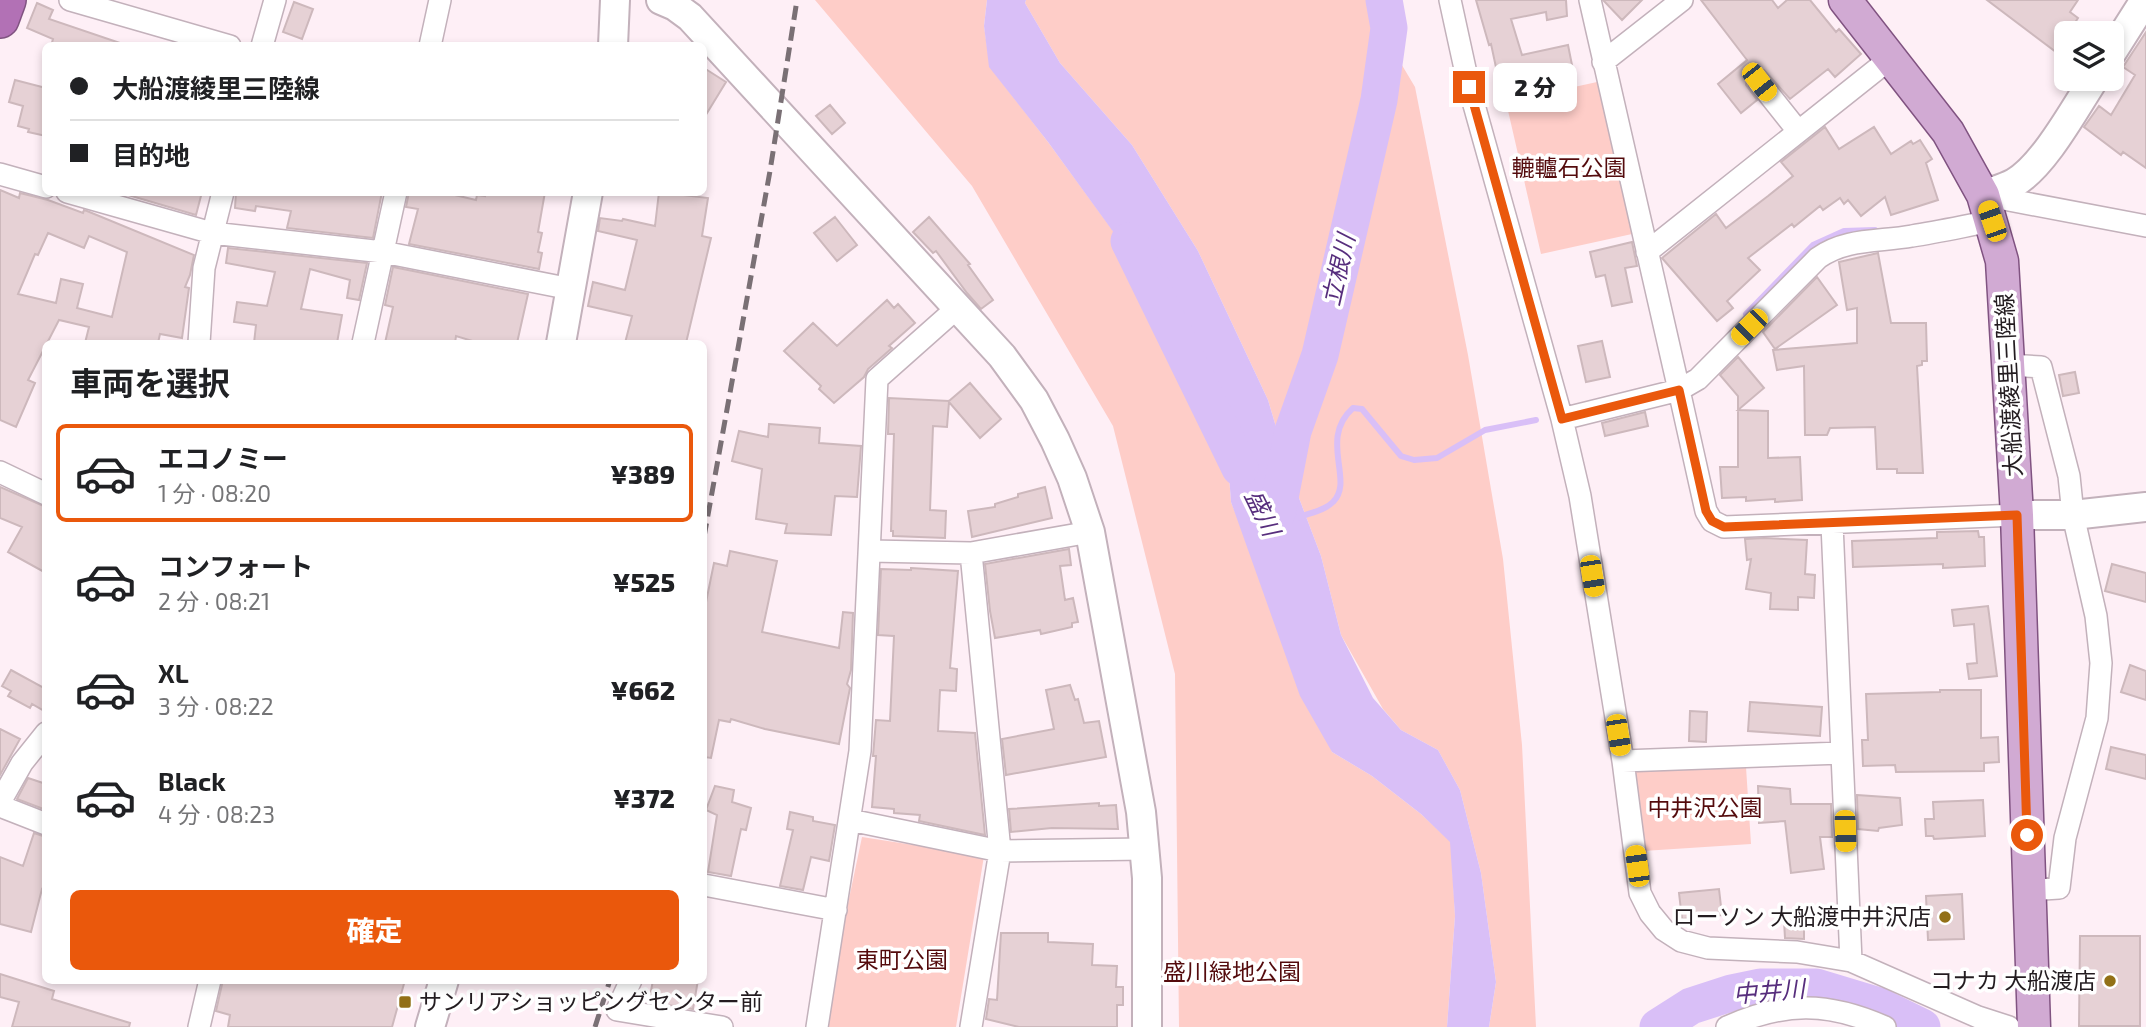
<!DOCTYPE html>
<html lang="ja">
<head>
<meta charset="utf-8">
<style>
  body { margin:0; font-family:"Exo 2","Noto Sans JP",sans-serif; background:#f6f6f6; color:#202124; height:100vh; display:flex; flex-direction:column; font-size:26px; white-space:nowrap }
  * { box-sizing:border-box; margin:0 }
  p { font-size:23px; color:#757577 }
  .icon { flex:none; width:38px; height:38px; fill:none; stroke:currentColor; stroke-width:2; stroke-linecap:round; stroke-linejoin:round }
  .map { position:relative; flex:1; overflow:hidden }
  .panel { position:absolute; left:42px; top:340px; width:665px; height:644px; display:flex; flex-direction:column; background:#fff; border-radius:10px; box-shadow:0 4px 10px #0003 }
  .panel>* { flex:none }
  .banner { position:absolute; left:42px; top:42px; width:665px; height:154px; border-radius:10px; box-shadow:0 4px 10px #0003; display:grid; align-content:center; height:154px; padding:0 28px; background:#fff }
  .fabs { position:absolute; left:2054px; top:21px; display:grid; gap:14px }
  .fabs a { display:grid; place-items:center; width:70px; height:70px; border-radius:10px; background:#fff; box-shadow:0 4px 10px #0003; font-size:35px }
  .end { position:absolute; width:32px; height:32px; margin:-16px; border:9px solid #ea580c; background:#fff; box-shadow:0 0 0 4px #fff }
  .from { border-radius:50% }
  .bubble { position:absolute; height:49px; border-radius:10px; background:#fff; box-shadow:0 4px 10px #0003; font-size:23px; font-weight:800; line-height:49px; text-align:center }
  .car { position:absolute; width:21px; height:42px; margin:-21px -10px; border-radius:9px; box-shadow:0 0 5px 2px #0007; background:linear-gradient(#f5c518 24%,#345 0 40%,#f5c518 0 76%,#345 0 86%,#f5c518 0) }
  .banner b { display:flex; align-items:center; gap:24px; height:66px; font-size:26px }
  .banner b+b { border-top:2px solid #e0e0e0 }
  .banner i { width:18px; height:18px; background:#202124 }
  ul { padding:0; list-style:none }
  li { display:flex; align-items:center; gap:21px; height:98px; margin:0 14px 10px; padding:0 14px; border:4px solid transparent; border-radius:10px }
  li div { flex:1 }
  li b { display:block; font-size:26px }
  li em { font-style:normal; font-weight:800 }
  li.current { border-color:#ea580c }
  li>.icon { width:63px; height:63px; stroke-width:1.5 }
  h2 { padding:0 28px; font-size:32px; line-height:84px }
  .button { display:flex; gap:14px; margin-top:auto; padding:14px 28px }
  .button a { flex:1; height:80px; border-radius:10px; background:#ea580c; color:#fff; font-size:28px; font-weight:800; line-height:80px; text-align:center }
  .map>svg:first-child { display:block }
</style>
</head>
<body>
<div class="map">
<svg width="2146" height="1027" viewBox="0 0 2146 1027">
  <rect width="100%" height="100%" fill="#feeff6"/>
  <!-- green -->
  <path fill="#fecdc8" d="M815,0H987L984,26L990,67L1048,142L1171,310L1204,366L1228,462L1231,502L1332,752L1372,776L1421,814L1451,842L1455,916L1447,1027H1179L1175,674L1113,426L972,186Z
    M1026,0H1372L1381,30L1415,87L1468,355L1503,559L1522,745L1536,1027H1489L1496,982L1481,873L1460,790L1438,750L1401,730L1383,709L1341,635L1321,556L1291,477L1268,400L1198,251L1132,145L1060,63L1025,3Z
    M1597,82L1632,234L1541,254L1506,102Z
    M1746,767L1751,844L1643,851L1631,772Z
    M862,837L984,856L956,1027H822Z"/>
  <!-- water -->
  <path fill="#d9bff7" d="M987,0H1026L1025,3L1060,63L1132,145L1198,251L1268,400L1291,477L1321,556L1341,635L1373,698L1401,730L1438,750L1460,790L1481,873L1496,982L1489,1027H1447L1455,916L1450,842L1421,814L1372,776L1332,752L1300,696L1231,502L1228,462L1204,366L1170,310L1048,142L989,67L984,26Z"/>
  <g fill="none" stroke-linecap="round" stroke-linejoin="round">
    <!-- stream -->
    <path stroke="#d9bff7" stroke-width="6" d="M1746,314L1813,245L1844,231L1875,230
      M1297,518C1309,513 1324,511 1333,502C1355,481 1318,439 1353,408L1362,409L1401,456L1414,460L1437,458L1485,430L1536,420"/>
    <!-- river -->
    <path stroke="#d9bff7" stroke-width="37" d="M1129,241L1240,468
      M1277,513L1293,431L1320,355L1379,100L1389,28L1384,0
      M1658,1027L1691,1006L1731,993L1760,987H1816L1879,1006L1922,1027"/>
  </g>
  <!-- building -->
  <path fill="#e6d1d5" stroke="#cdb8bc" stroke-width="2" fill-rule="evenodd" d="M1476,0H1566L1567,16L1547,20L1546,12L1511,19L1522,55L1568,45L1573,70L1500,86L1491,44L1489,45Z
    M1603,0H1642L1622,20Z
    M1701,0H1772L1778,8L1787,0H1810L1836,32L1839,29L1861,54L1835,77L1828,69L1790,99L1764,70L1758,69L1751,71L1747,77L1746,85L1757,100L1741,113L1718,84L1747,60Z
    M1987,0H2078L2070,12L2078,18L2056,52Z
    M294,2L313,9L302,39L283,32Z
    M37,3L53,10L49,19L120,43V46H51L53,39L27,28Z
    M2146,32V168L2123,152L2121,155L2084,127L2099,106L2111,115L2135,75L2123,67Z
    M704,68L726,82L704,118Z
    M15,80L46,88V136L28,132L29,129L18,126L23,106L9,102Z
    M830,105L845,123L832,134L816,116Z
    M1825,127L1839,149L1874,127L1891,154L1911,141L1913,144L1920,140L1932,159L1926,163L1938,200L1891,215L1885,197L1861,216L1848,200L1844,204L1840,198L1823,210L1820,206L1794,227L1792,224L1748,258L1760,270L1727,301L1733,308L1717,321L1662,258L1716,214L1726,228L1768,196L1793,176L1781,162Z
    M0,190L19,198L20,193L48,200L83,213L84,210L87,211L194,255L190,275L185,287L189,288L182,338L160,334L158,343H85L89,327L59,320L28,380L35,383L16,427L0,420ZM48,233L84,248L89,236L127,252L112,317L77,308L83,284L61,279L56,303L18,294L35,254L38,255Z
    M118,192H202L196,215Z
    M236,192H382L373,238L287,228L291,211L256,206L255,211L235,208Z
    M409,192H442L476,200L477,195L485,196V192H545L538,232L542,233L538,252L542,253L539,269L409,244L418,209L406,207Z
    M659,192L708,198L702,236L711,238L686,343H625L632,316L588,306L593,282L625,290L637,240L598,231L600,218L622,221L623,219L655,226Z
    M835,217L857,245L837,261L814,233Z
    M929,217L970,264L968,265L993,300L981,309L967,293L936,251L933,253L913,232Z
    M1632,242L1637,266L1625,268L1632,302L1612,306L1605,275L1596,277L1590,252Z
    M228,248L367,263L359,300L347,298L350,280L310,269L301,309L342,315L337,343H254L256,325L234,322L237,302L267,306L275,272L226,263Z
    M1878,253L1891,323H1926L1927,361H1922V365L1917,366L1923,473H1897V469H1877L1875,427L1830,428L1827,435H1805L1804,366L1777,370L1773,350L1857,343V308L1847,310L1839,262Z
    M393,267L528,294L517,343H479L456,336L455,343H385L393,307L385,305Z
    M1817,277L1837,305L1775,349L1763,332Z
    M887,300L894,308L898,304L915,323L889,346L892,348L868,369L864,377L834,403L819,389L821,386L784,351L813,323L837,346Z
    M1602,341L1610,377L1586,382L1578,346Z
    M1738,357L1764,388L1738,410L1768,411V458L1800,457L1802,500L1775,502V499L1746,501V497L1722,498L1720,467H1738V396L1720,375Z
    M2075,372L2079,393L2063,396L2059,375Z
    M970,383L1001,419L980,438L949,402L947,427L933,426L930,510L946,511L945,538L893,536V531H891L894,434H888L889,398L949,401Z
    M1645,412L1648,426L1605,436L1602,423Z
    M769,424L820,428L819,443L861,446L857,497L835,496L831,535L785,533L787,524L756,519L762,469L732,461L739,431L768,437Z
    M0,487L46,507V573L8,552L22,527L0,518Z
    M1045,487L1052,518L972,537L968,511L995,507V504L1018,497V494Z
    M1978,531L1979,537H1984L1985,566L1943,568V564L1853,567L1852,541L1937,538V532Z
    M1764,538L1807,540L1805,574L1815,575L1814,598L1798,597V610L1770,609L1771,593L1746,589L1751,559L1747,560L1745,539Z
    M1069,549L1071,565L1060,566L1065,600L1073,598L1078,622L1072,623V627L1041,634L1040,630L995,638L990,611L985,564Z
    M730,551L777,561L762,632L839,648L843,612L853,613L851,670L847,684L850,688L839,744L765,729L731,719L730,722L719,720L711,758L704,757V612L714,563L727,566Z
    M2112,564L2146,573V602L2105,591Z
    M911,568L958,571L950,668L957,669L956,691L940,690L938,731L975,733L985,835L919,821L920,815L894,813V809L872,807L876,756H873L876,720L890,721L894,636L878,635L881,569L911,570Z
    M1988,606L1997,676L1969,679L1967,664L1977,663L1974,624L1954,626L1952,610Z
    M2130,665L2146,671V700L2121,692Z
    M11,670L46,689V712L32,704L30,708L8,696L11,691L2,686Z
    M1070,685L1075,700L1078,699L1084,723L1099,721L1106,757L1006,775L1002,739L1054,729L1046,690Z
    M1940,690H1981V738L1998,737L1999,762L1984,763V771L1896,772L1895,765L1863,766L1862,740H1868L1866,694L1940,692Z
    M1750,702L1822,707L1820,736L1748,731Z
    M1690,711L1707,712L1706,742L1689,741Z
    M0,729L20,739L0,775Z
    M2111,747L2146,755V779L2106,769Z
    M28,778L46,784V810L17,799Z
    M715,786L734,790L732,802L751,808L746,830L741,829L731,876L708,872L717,815L706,810Z
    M1758,786L1790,789L1791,804H1831L1832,837H1820L1824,869L1791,873L1785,821L1759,823Z
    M1857,795L1900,798L1902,825L1879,828L1878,831L1858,829Z
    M1983,800L1985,836L1934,839L1933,836H1926L1925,819H1934L1933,802Z
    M1099,803V806L1116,805L1118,829L1052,828L1011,832L1009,809Z
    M790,812L813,817V821L835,825L829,861L811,857L803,890L780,886L793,830L787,829Z
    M34,833L46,837V891L42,889L31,932L0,924V857L23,866Z
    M1719,889L1722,915L1682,919L1679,893Z
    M1962,894L1964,939L1928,940L1926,896Z
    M1804,920V939L1785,938L1784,921Z
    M1001,933H1048V942L1093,944L1092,965L1117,966L1116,987H1123V1005H1117V1027H1019L986,1019L989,999L997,1000Z
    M2080,936H2140V1026H2079Z
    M0,974L54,991L52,999L130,1023L129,1027H12L19,1002L0,997Z
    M223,980H405L392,1027H228L230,1015L216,1011Z
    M653,980H698L693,1009L649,1002Z"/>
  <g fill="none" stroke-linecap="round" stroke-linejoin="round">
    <!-- street casing -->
    <g stroke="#c3b1bb" stroke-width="24">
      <path id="street" d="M70,0L230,46
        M1450,0L1469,87L1562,419L1580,496L1623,761L1640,893L1650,913L1664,930L1681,941L1708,948L1797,952L1851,961L1978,1017L2009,1027
        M262,46L275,0
        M430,46L440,0
        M1603,62L1682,0
        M1759,82L1798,131
        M0,174L46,187
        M67,192L212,233L383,252L571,289
        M1983,195L2146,226
        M1992,221C1965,226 1938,232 1912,236C1879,242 1846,238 1818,258L1698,379L1679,390L1706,511L1712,521L1724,527L2017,515
        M1647,252L1891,58
        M199,343L204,268L223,192
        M363,343L396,192
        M2008,365L2041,367L2069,476L2073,515L2096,616L2101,663L2097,718L2065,838L2059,888L2028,890
        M1562,419L1679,390L1590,0
        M0,472L46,494
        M1832,524L1851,961
        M870,551L971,553L1090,532
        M1623,761L1842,753
        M0,802L22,763L46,733
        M0,806L46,824
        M850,820L1000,851L1145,849
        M704,885L836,910
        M631,980L617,1010L722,1027
        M199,1027L210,980
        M817,1027L860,751L877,379L957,308
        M971,1027L1000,851L971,553
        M1727,1027C1784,1001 1829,1002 1885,1027"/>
    </g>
    <!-- secondary casing -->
    <g stroke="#c3b1bb" stroke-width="32">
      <path id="secondary" d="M661,0L675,6L690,17L1002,356L1034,400L1055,440L1072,478L1090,532L1141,812L1147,878V1027
        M613,46L615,0
        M2112,52L2145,0
        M1983,195C1993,191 2005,188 2014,183C2044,166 2075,108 2094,79
        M561,343L588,192
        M2017,515H2073L2146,507
        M430,1027L444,980"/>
    </g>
    <!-- primary casing -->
    <g stroke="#805381" stroke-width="35">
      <path id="primary" d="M1845,0L1948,132L1983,195L2002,261L2017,515L2034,1027"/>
    </g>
    <!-- highway casing -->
    <g stroke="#805381" stroke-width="40">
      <path id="highway" d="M0,19L7,0"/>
    </g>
    <!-- street -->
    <use href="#street" stroke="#fff" stroke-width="21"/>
    <!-- secondary -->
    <use href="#secondary" stroke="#fff" stroke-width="28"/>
    <!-- primary -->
    <use href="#primary" stroke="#d1aad3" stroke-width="32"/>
    <!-- highway -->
    <use href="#highway" stroke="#b271b5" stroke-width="37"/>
    <!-- rail -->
    <path stroke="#7a7075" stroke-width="5" stroke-dasharray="14 7" stroke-linecap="butt" d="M704,537L770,171L797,0
      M595,1027L610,980"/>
  </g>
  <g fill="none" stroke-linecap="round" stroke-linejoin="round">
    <!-- route -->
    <path stroke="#ea580c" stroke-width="9" d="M1469,87L1562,419L1679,390L1706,511L1712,521L1724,527L2017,515L2027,835"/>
  </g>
  <!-- markers -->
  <g fill="#927017" stroke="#fff" stroke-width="2.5">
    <circle cx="1945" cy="917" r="7"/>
    <circle cx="2110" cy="981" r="7"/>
    <rect x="398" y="995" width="14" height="14" rx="3.5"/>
  </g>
  <g text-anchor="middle" stroke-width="7" stroke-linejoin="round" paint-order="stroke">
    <!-- park labels -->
    <g font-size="23" fill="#540b0d" stroke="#fff">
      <text x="1569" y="176">轆轤石公園</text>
      <text x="1705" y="816">中井沢公園</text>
      <text x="902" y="968">東町公園</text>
      <text x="1232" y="980">盛川緑地公園</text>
    </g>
    <!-- street labels -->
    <g font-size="23" fill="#231c20" stroke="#fff">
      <text transform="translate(2009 385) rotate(-93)" y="8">大船渡綾里三陸線</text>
    </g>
    <!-- poi labels -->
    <g font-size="23" fill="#231c20" stroke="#fff" text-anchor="end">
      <text x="1931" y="925">ローソン 大船渡中井沢店</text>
      <text x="2096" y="989">コナカ 大船渡店</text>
      <text x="419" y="1010" text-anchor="start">サンリアショッピングセンター前</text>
    </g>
    <!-- water labels -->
    <g font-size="24" font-style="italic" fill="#572e7d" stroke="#fff">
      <text transform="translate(1339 270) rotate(-77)" y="8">立根川</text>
      <text transform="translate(1262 513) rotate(64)" y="8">盛川</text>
      <text transform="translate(1769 992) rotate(-5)" y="8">中井川</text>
    </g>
  </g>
</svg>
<div class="fabs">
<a><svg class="icon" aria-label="layers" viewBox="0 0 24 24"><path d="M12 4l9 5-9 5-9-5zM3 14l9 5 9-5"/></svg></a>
</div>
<i class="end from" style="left:2027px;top:835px"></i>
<i class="end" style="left:1469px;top:87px"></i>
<div class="bubble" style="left:1493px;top:63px;width:84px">2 分</div>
<i class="car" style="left:1759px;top:82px;rotate:142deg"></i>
<i class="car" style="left:1992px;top:221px;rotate:341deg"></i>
<i class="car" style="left:1749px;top:327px;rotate:225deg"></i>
<i class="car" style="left:1592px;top:576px;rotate:171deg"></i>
<i class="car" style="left:1618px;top:735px;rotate:171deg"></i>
<i class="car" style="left:1845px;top:831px;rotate:178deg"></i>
<i class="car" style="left:1637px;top:866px;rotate:352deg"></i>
<div class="banner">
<b><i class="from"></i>大船渡綾里三陸線</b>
<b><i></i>目的地</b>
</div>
<section class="panel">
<h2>車両を選択</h2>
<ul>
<li class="current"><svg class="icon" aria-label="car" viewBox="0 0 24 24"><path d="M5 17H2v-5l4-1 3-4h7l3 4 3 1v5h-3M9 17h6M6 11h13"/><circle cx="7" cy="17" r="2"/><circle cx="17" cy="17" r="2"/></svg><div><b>エコノミー</b><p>1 分 · 08:20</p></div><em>¥389</em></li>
<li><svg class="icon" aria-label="car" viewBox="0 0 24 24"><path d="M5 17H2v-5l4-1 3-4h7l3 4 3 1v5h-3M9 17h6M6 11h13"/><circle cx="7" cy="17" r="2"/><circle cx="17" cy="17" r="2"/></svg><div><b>コンフォート</b><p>2 分 · 08:21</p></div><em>¥525</em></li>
<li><svg class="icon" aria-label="car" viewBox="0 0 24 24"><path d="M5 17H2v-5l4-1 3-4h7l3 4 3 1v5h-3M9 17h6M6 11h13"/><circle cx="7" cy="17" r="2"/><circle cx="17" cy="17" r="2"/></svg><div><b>XL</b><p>3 分 · 08:22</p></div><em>¥662</em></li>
<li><svg class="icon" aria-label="car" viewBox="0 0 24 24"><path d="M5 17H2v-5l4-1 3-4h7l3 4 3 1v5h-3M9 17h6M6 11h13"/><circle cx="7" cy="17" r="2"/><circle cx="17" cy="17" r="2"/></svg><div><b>Black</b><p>4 分 · 08:23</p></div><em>¥372</em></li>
</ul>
<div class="button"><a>確定</a></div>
</section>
</div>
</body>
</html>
